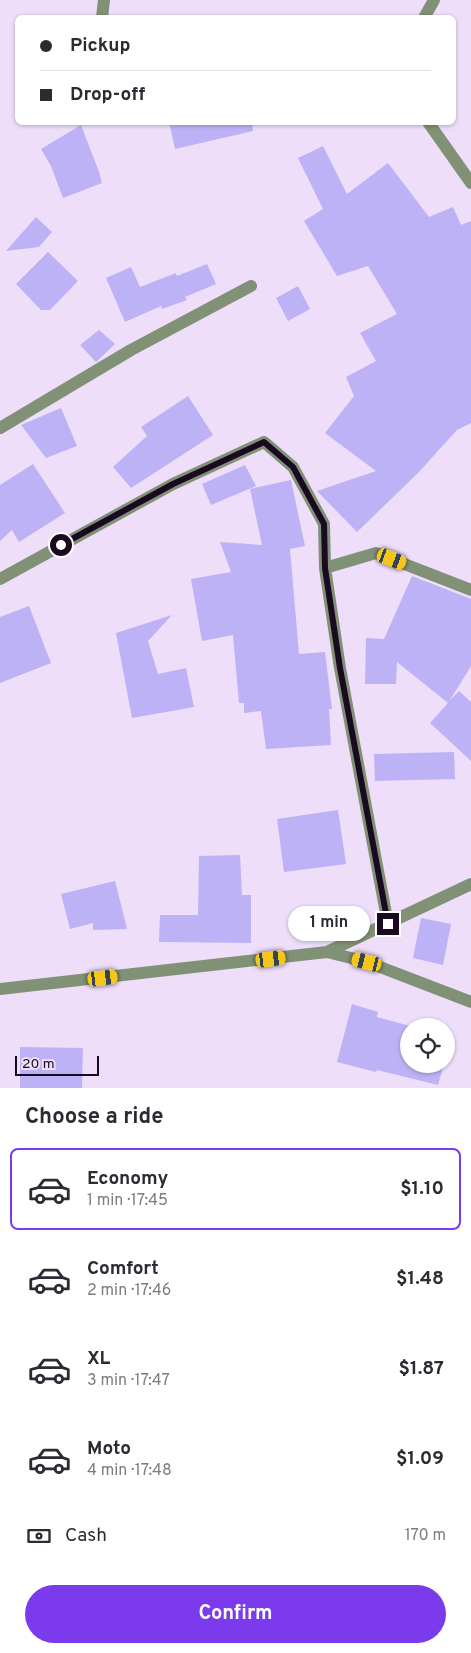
<!DOCTYPE html>
<html lang="en">
<head>
<meta charset="utf-8">
<style>
  body { margin:0; font-family:Overpass,sans-serif; background:#f7f7f7; color:#2b2b33; height:100vh; display:flex; flex-direction:column; font-size:19px; white-space:nowrap }
  * { box-sizing:border-box; margin:0 }
  p { font-size:16px; color:#7c7c81 }
  .icon { flex:none; width:28px; height:28px; fill:none; stroke:currentColor; stroke-width:2; stroke-linecap:round; stroke-linejoin:round }
  .map { position:relative; height:1088px; overflow:hidden }
  .drawer { display:flex; flex-direction:column; background:#fff; flex:1 }
  .drawer>* { flex:none }
  .banner { position:absolute; left:15px; top:15px; width:441px; height:110px; border-radius:8px; box-shadow:0 1px 4px #0004; display:grid; align-content:center; height:110px; padding:0 25px; background:#fff }
  .tools { position:absolute; left:400px; top:1018px; display:grid; gap:10px }
  .tools a { display:grid; place-items:center; width:55px; height:55px; border-radius:50%; background:#fff; box-shadow:0 1px 4px #0004; font-size:25px }
  .scale { position:absolute; left:15px; bottom:12px; width:84px; box-sizing:border-box; padding-left:5px; border:2px solid #190a21; border-top:0; font-size:14px; line-height:18px; white-space:nowrap; color:#190a21; -webkit-text-stroke:4px #eedef9; paint-order:stroke }
  .end { position:absolute; width:22px; height:22px; margin:-11px; border:6px solid #190a21; background:#fff; box-shadow:0 0 0 2px #fff }
  .from { border-radius:50% }
  .bubble { position:absolute; height:35px; border-radius:18px; background:#fff; box-shadow:0 1px 4px #0004; font-size:16px; font-weight:700; line-height:35px; text-align:center }
  .car { position:absolute; width:15px; height:30px; margin:-15px -8px; border-radius:6px; box-shadow:0 0 4px 1px #0007; background:linear-gradient(#f5c518 24%,#345 0 40%,#f5c518 0 76%,#345 0 86%,#f5c518 0) }
  .banner b { display:flex; align-items:center; gap:18px; height:48px; font-size:19px }
  .banner b+b { border-top:1px solid #e1e1e2 }
  .banner i { width:12px; height:12px; background:#2b2b33 }
  ul { padding:0; list-style:none }
  li { display:flex; align-items:center; gap:15px; height:82px; margin:0 10px 8px; padding:0 15px; border:2px solid transparent; border-radius:8px }
  li div { flex:1 }
  li b { display:block; font-size:19px }
  li em { font-style:normal; font-weight:700 }
  li.selected { border-color:#7c3aed }
  li>.icon { width:45px; height:45px; stroke-width:1.5 }
  h2 { padding:0 25px; font-size:22px; line-height:60px }
  .pay { display:flex; align-items:center; gap:12px; height:55px; padding:0 25px; font-size:19px }
  .pay p { margin-inline-start:auto }
  .action { display:flex; gap:10px; margin-top:auto; padding:10px 25px }
  .action a { flex:1; height:58px; border-radius:30px; background:#7c3aed; color:#fff; font-size:20px; font-weight:700; line-height:58px; text-align:center }
  .map>svg:first-child { display:block }
</style>
</head>
<body>
<div class="map">
<svg width="471" height="1088" viewBox="0 0 471 1088">
  <rect width="100%" height="100%" fill="#eedef9"/>
  <!-- building -->
  <path fill="#bdb2f5" d="M169,122H252L253,131L175,149Z
    M81,125L99,172L102,183L63,198L51,166L41,149Z
    M323,146L347,194L388,163L429,217L453,207L461,225L471,221V423L457,430L418,473L357,532L317,491L376,471L325,433L354,396L346,377L376,361L360,333L397,314L368,266L337,276L304,221L323,209L298,158Z
    M36,217L52,232L39,247L6,251Z
    M48,252L78,281L50,310H41L16,284Z
    M207,264L216,284L185,297L187,300L162,309L161,306L125,322L106,278L131,267L140,287L176,273L177,276Z
    M298,286L310,309L288,321L276,298Z
    M99,330L115,344L96,362L80,345Z
    M188,396L213,435L131,488L113,467L147,436L141,427Z
    M61,408L77,446L46,458L21,425Z
    M33,464L65,513L19,542L12,530L0,541V485Z
    M245,465L256,486L211,505L202,484Z
    M291,480L305,546L290,549L299,654L325,652L332,709H329L331,745L266,749L261,711L244,713V703H239L233,635L202,641L191,579L231,572L220,542L262,545L250,489Z
    M412,576L471,599V666L450,700L459,691L471,702V761L430,723L448,703L397,662L396,684H365L366,638L384,639Z
    M29,606L51,663L0,683V617Z
    M172,615L148,641L158,674L186,668L194,707L132,718L116,633Z
    M454,752L455,779L375,781L374,754Z
    M338,810L346,864L284,872L277,819Z
    M240,855L242,895H251V943L159,942L160,915H198L199,856Z
    M115,881L127,929L93,930V923L70,929L61,894Z
    M421,918L451,924L443,965L413,958Z
    M352,1004L378,1012L377,1017L410,1026L409,1064H444L438,1085L377,1070L376,1072L337,1062Z
    M20,1047L83,1048L82,1088H20Z"/>
  <g fill="none" stroke-linecap="round" stroke-linejoin="round">
    <!-- street -->
    <path stroke="#809175" stroke-width="12" d="M102,18L104,0
      M424,18L434,0
      M428,122L471,183
      M0,428L131,350L251,286
      M325,568L376,553L471,590
      M0,579L173,484L264,442L293,467L324,524L325,568L340,668L388,924
      M327,952L367,962L471,1002
      M0,989L327,952L471,884"/>
  </g>
  <g fill="none" stroke-linecap="round" stroke-linejoin="round">
    <!-- route -->
    <path stroke="#190a21" stroke-width="6" d="M61,545L173,484L264,442L293,467L324,524L325,568L340,668L388,924"/>
  </g>
</svg>
<div class="tools">
<a><svg class="icon" aria-label="locate" viewBox="0 0 24 24"><circle cx="12" cy="12" r="6"/><path d="M12 2v4M12 18v4M2 12h4M18 12h4"/></svg></a>
</div>
<div class="scale">20 m</div>
<i class="end from" style="left:61px;top:545px"></i>
<i class="end" style="left:388px;top:924px"></i>
<div class="bubble" style="left:288px;top:906px;width:82px">1 min</div>
<i class="car" style="left:392px;top:559px;rotate:111deg"></i>
<i class="car" style="left:271px;top:959px;rotate:83deg"></i>
<i class="car" style="left:367px;top:962px;rotate:284deg"></i>
<i class="car" style="left:103px;top:978px;rotate:83deg"></i>
<div class="banner">
<b><i class="from"></i>Pickup</b>
<b><i></i>Drop-off</b>
</div>
</div>
<section class="drawer">
<h2>Choose a ride</h2>
<ul>
<li class="selected"><svg class="icon" aria-label="car" viewBox="0 0 24 24"><path d="M5 17H2v-5l4-1 3-4h7l3 4 3 1v5h-3M9 17h6M6 11h13"/><circle cx="7" cy="17" r="2"/><circle cx="17" cy="17" r="2"/></svg><div><b>Economy</b><p>1 min · 17:45</p></div><em>$1.10</em></li>
<li><svg class="icon" aria-label="car" viewBox="0 0 24 24"><path d="M5 17H2v-5l4-1 3-4h7l3 4 3 1v5h-3M9 17h6M6 11h13"/><circle cx="7" cy="17" r="2"/><circle cx="17" cy="17" r="2"/></svg><div><b>Comfort</b><p>2 min · 17:46</p></div><em>$1.48</em></li>
<li><svg class="icon" aria-label="car" viewBox="0 0 24 24"><path d="M5 17H2v-5l4-1 3-4h7l3 4 3 1v5h-3M9 17h6M6 11h13"/><circle cx="7" cy="17" r="2"/><circle cx="17" cy="17" r="2"/></svg><div><b>XL</b><p>3 min · 17:47</p></div><em>$1.87</em></li>
<li><svg class="icon" aria-label="car" viewBox="0 0 24 24"><path d="M5 17H2v-5l4-1 3-4h7l3 4 3 1v5h-3M9 17h6M6 11h13"/><circle cx="7" cy="17" r="2"/><circle cx="17" cy="17" r="2"/></svg><div><b>Moto</b><p>4 min · 17:48</p></div><em>$1.09</em></li>
</ul>
<div class="pay"><svg class="icon" aria-label="cash" viewBox="0 0 24 24"><path d="M3 7h18v10H3z"/><circle cx="12" cy="12" r="2"/></svg>Cash<p>170 m</p></div>
<div class="action"><a>Confirm</a></div>
</section>
</body>
</html>
